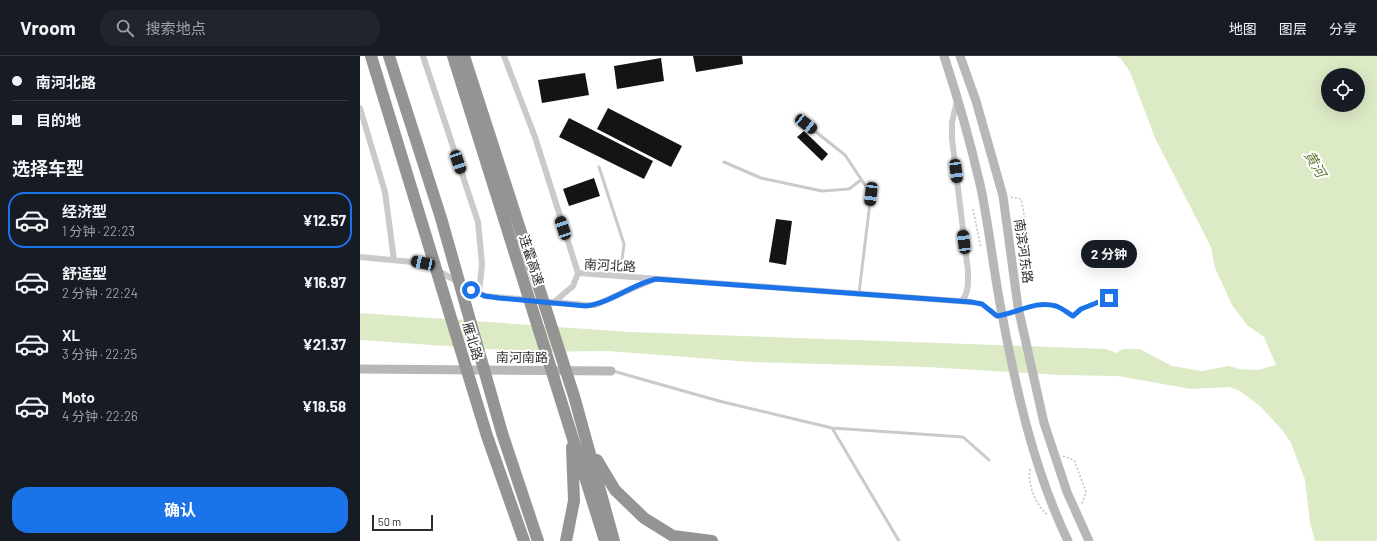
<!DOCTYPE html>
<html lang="zh">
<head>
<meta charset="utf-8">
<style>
  body { margin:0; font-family:Barlow,"Noto Sans SC",sans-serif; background:#20242c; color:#f1f3f6; height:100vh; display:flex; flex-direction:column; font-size:15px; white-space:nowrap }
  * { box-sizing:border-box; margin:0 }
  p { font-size:13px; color:#9ea1a6 }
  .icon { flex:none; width:22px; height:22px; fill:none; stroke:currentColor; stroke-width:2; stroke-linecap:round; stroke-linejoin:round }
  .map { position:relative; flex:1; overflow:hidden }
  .drawer { display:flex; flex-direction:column; background:#171b24; width:360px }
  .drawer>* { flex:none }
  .hud { display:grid; align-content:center; height:88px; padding:0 12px; background:#171b24 }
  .tools { position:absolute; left:961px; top:12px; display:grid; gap:8px }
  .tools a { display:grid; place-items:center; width:44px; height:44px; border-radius:50%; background:#171b24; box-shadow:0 4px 16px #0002; font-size:20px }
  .scale { position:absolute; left:12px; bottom:10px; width:61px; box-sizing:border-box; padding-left:4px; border:2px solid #2d2d2d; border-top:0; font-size:11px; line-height:14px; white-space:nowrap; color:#2d2d2d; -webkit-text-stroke:3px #fff; paint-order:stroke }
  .end { position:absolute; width:18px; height:18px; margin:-9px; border:5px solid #1a73e8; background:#fff; box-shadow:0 0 0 2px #fff }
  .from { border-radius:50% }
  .bubble { position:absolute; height:28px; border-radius:14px; background:#171b24; box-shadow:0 4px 16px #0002; font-size:13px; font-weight:700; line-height:28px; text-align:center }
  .car { position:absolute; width:12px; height:24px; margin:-12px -6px; border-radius:5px; box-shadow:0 0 3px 1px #0007; background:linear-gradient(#222 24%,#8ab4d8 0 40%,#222 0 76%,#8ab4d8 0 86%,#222 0) }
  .hud b { display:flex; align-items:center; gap:14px; height:38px; font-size:15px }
  .hud b+b { border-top:1px solid #363941 }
  .hud i { width:10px; height:10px; background:#f1f3f6 }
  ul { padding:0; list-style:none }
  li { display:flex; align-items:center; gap:12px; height:56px; margin:0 8px 6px; padding:0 4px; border:2px solid transparent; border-radius:16px }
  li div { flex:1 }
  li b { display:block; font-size:15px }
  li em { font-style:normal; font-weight:700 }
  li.current { border-color:#1a73e8 }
  li>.icon { width:36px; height:36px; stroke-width:1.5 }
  h2 { padding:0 12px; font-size:18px; line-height:48px }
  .primary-button { display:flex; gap:8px; margin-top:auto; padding:8px 12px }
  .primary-button a { flex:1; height:46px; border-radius:16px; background:#1a73e8; color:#fff; font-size:16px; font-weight:700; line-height:46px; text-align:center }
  header { display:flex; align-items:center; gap:24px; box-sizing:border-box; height:56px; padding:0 20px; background:#171b24; border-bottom:1px solid #363941 }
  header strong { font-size:19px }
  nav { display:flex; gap:22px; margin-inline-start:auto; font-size:14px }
  .search { width:280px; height:36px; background:#20242c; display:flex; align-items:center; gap:10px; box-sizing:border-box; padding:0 14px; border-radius:16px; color:#9ea1a6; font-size:15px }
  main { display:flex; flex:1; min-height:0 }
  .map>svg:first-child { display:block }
</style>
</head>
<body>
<header>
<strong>Vroom</strong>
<div class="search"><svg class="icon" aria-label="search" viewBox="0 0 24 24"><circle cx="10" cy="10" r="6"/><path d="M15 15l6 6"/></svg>搜索地点</div>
<nav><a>地图</a><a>图层</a><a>分享</a></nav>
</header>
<main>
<section class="drawer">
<div class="hud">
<b><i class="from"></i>南河北路</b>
<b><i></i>目的地</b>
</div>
<h2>选择车型</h2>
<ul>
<li class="current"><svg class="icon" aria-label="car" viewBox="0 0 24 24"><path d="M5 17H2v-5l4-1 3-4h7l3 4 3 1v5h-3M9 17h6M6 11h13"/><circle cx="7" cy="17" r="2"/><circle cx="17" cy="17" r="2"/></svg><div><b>经济型</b><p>1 分钟 · 22:23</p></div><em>¥12.57</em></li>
<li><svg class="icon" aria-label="car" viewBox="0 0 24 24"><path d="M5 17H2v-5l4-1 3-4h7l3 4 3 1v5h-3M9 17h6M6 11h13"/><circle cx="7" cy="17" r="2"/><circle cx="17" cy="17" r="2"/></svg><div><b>舒适型</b><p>2 分钟 · 22:24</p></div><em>¥16.97</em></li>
<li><svg class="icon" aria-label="car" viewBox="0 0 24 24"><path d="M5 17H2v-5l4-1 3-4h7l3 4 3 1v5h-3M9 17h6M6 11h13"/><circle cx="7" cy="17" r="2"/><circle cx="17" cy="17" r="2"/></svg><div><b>XL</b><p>3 分钟 · 22:25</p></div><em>¥21.37</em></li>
<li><svg class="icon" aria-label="car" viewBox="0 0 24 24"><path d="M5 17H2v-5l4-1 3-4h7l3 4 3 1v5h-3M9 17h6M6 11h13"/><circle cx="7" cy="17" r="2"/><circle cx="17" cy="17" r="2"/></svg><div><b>Moto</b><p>4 分钟 · 22:26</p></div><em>¥18.58</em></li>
</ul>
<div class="primary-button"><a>确认</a></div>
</section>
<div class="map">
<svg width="1017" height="485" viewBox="0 0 1017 485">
  <rect width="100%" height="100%" fill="#fff"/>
  <!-- water -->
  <path fill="#ddeac6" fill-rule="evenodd" d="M756,0H1017V485H955L950,466L945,424L931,387L923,375L900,350L880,335L869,331L831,333L758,320L700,319L567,311L390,306L248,295L170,296L0,284V257L269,276L746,293L756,297L763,293H780L812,310L842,315L869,310L879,313L898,314L916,309L904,281L887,269L872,249L855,212L851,191L795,82L770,16L761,3ZM968,19H998V49H968Z"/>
  <!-- building -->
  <path fill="#141414" d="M333,0H382L383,8L336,16Z
    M301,2L304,25L257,33L254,10Z
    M225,17L229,39L182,47L178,24Z
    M248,52L322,90L311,111L237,73Z
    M209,62L293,105L284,123L199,81Z
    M444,75L468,98L462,105L437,81Z
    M234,122L240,140L209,150L203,133Z
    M416,163L432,165L426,209L409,206Z"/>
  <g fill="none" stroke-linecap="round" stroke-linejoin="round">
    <!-- path -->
    <path stroke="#c1c1c1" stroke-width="1.5" stroke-dasharray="2 2" stroke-linecap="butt" d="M651,141L661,143L669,184
      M613,153L621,192
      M703,400L714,404L726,436L722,448
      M670,413C667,427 676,450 687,458"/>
    <!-- lane -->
    <path stroke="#cacaca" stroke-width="3" d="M446,68L485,99L511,138L499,237
      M364,106L401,122L462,135L489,133L501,124
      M239,111L264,188L260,220
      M611,246L622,248L637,259C658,258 676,243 697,250C702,252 708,257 713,260C726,248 742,244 759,240
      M253,315L359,345L472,372L603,381L629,404
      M472,372L539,485"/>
    <!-- street -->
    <path stroke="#cacaca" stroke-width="6" d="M63,0L118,166L122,208L119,237
      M144,0L175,81L218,217
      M597,45L592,66V83L608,215C608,226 609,237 602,245
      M0,52L25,136L34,204
      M0,201L63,207L125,240L226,249H235L292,224
      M193,247L213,230L218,217L611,246"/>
    <!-- secondary -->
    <path stroke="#b7b7b7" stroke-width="9" d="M584,0C598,42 610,85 620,128C629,169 633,212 641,253C656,333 673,412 708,485
      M600,0L616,45L643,140L658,251L684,367L707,436L729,485
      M0,313L251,315"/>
    <!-- highway -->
    <path stroke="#949494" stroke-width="12" d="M11,0L127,380L164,485
      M29,0L81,162L142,377L178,485
      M93,0L245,485
      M104,0L214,340L254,485
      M237,404L255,434L284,462L313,480L352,485
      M206,485L214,445L212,391"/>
  </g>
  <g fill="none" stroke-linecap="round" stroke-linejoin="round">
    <!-- route -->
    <path stroke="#1a73e8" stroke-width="5" d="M111,234L125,240L139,242L226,250C251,247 272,228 296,223L611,246L622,248L637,260C659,257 674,244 696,250C702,252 708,257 713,260L721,253L749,242"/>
  </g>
  <g text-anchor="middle" stroke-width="4" stroke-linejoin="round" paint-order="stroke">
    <!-- street labels -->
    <g font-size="13" fill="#2d2d2d" stroke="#fff">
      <text transform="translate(664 195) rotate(82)" y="5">南滨河东路</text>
      <text transform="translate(172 204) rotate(72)" y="5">连霍高速</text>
      <text transform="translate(250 209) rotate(3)" y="5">南河北路</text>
      <text transform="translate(113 285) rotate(73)" y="5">雁北路</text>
      <text x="162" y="306">南河南路</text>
    </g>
    <!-- water labels -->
    <g font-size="14" font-style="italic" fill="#627a36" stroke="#fff">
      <text transform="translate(955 108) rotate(60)" y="5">黄河</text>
    </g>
  </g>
</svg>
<div class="tools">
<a><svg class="icon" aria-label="locate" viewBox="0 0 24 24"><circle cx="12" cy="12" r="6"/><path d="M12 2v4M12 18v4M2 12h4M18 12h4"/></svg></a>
</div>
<div class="scale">50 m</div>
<i class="end from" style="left:111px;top:234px"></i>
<i class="end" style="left:749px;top:242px"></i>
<div class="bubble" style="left:721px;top:184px;width:56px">2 分钟</div>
<i class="car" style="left:446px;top:68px;rotate:128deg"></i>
<i class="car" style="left:98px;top:106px;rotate:161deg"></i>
<i class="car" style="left:596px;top:115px;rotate:173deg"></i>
<i class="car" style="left:511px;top:138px;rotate:187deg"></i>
<i class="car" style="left:203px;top:172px;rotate:342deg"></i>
<i class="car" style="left:604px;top:186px;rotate:353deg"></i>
<i class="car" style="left:63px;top:207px;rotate:282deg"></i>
</div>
</main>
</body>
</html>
